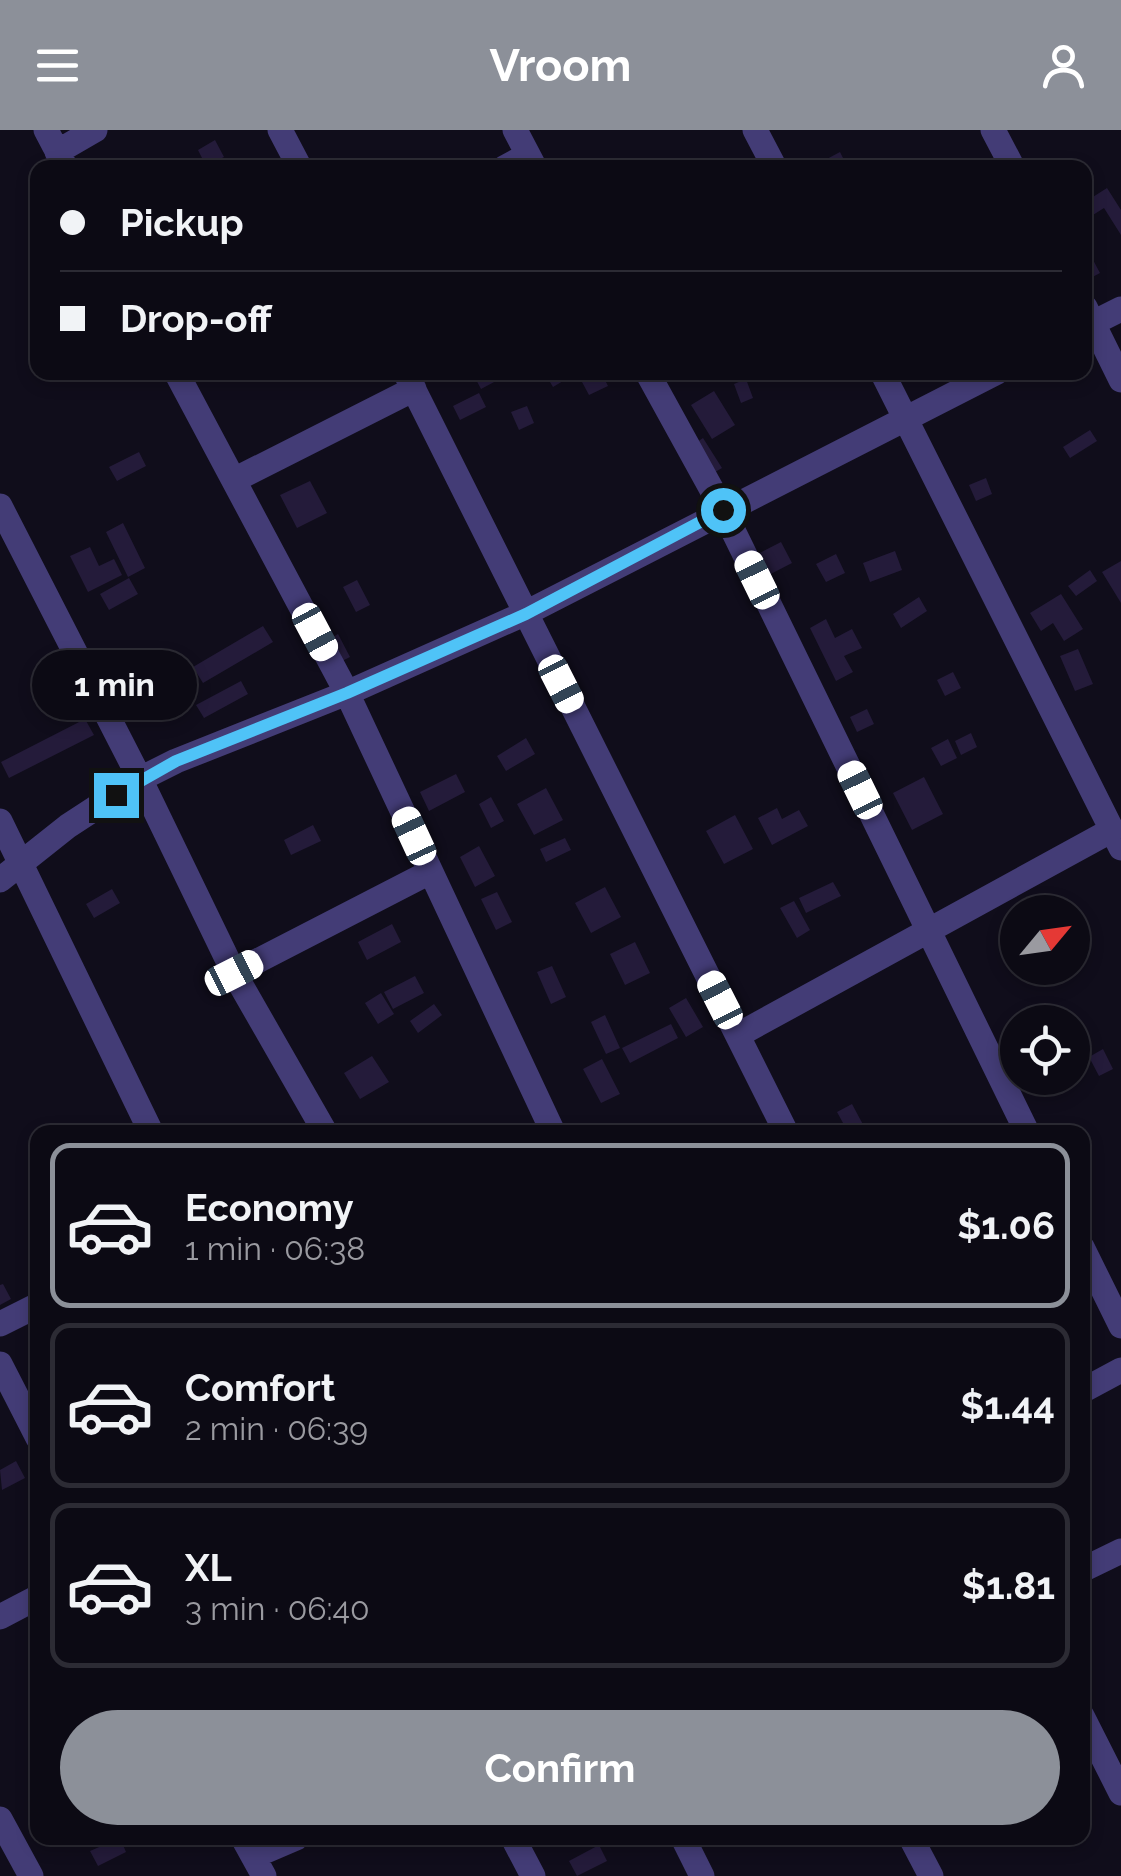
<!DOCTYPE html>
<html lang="en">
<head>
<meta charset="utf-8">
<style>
  body { margin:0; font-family:Raleway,sans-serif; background:#15131d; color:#f1f3f6; height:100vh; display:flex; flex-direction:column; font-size:38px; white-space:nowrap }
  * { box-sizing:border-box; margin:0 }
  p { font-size:32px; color:#9a9aa0 }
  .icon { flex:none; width:55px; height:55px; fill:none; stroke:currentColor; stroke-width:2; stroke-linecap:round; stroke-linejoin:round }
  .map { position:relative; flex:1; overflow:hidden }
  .details { position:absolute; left:30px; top:995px; width:1060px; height:720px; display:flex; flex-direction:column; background:#0c0a14; border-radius:20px; box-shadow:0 5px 15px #0003,0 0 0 2px #2c2b34 }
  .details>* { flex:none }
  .banner { position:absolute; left:30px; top:30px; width:1062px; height:220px; border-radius:20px; box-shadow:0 5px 15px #0003,0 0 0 2px #2c2b34; display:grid; align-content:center; height:220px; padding:0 30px; background:#0c0a14 }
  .needle { width:65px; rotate:61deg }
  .controls { position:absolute; left:1000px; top:765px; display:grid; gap:20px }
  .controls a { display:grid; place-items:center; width:90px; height:90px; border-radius:50%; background:#0c0a14; box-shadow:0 5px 15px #0003,0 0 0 2px #2c2b34; font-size:50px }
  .end { position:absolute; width:45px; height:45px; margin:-22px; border:12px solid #4fc3f7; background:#111; box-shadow:0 0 0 5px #111 }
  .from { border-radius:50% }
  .bubble { position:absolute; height:70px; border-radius:35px; background:#0c0a14; box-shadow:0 5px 15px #0003,0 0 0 2px #2c2b34; font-size:32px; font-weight:700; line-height:70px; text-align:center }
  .car { position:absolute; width:30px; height:60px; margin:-30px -15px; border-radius:12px; box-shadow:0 0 8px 2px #0007; background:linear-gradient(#fff 24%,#345 0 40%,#fff 0 76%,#345 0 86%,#fff 0) }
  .banner b { display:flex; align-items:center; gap:35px; height:95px; font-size:38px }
  .banner b+b { border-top:2px solid #2c2b34 }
  .banner i { width:25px; height:25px; background:#f1f3f6 }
  ul { padding:18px 0 0; list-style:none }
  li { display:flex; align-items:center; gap:30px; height:165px; margin:0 20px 15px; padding:0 10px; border:5px solid #2c2b34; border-radius:20px }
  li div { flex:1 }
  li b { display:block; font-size:38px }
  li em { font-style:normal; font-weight:700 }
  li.active { border-color:#8c9099 }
  li>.icon { width:90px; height:90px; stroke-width:1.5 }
  .button { display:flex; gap:20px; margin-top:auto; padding:20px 30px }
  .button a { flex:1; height:115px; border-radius:60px; background:#8c9099; color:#fff; font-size:40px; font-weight:700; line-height:115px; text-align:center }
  header { display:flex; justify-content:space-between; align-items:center; height:130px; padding:0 30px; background:#8c9099; color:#fff; font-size:45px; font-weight:700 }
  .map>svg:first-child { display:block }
</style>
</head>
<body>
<header><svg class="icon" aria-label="menu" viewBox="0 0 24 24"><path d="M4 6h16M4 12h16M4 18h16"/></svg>Vroom<svg class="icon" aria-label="person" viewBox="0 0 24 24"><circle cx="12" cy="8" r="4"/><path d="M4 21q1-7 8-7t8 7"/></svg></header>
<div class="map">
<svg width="1121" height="1746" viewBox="0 0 1121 1746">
  <rect width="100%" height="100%" fill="#100d1b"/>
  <!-- building -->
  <path fill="#241b3a" d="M215,10L224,27L206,36L198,20Z
    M840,22L847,36L810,38Z
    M1107,58L1121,80V105L1104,78L1085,90V72Z
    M1085,115L1100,143L1085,151Z
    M414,242H440L421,254Z
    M472,242H513L481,259Z
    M544,242H578L553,257Z
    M601,242L608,256L589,265L582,252Z
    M746,249L753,268L741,273L734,254Z
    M714,261L735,295L712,309L691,275Z
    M479,263L486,277L460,290L453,276Z
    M527,276L534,293L519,300L511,282Z
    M1090,300L1097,311L1070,328L1063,317Z
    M703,308L722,338L705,348L687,319Z
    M139,322L146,336L117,351L109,337Z
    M986,348L992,364L976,371L969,355Z
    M310,351L327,383L297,398L280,365Z
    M123,393L145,438L128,447L106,402Z
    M781,412L792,433L759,450L748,429Z
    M90,417L99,436L114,429L122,445L88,462L70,426Z
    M895,421L902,440L870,452L863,433Z
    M836,424L845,443L826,452L816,434Z
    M1121,431V473L1102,442Z
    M1090,440L1097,451L1076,466L1068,456Z
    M129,448L138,464L109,480L100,464Z
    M357,450L370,475L356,482L343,457Z
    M1061,464L1083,499L1064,511L1053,493L1041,501L1030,483Z
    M919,467L927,481L901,498L893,484Z
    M826,489L835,508L852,499L862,518L844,526L853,542L836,551L810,498Z
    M263,496L273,512L203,553L193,537Z
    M338,504L350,527L328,538L316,516Z
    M1078,519L1093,554L1075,561L1060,526Z
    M953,542L961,558L945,566L937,550Z
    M183,547L191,563L174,570L167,553Z
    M241,551L248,564L204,588L196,575Z
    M867,579L874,594L857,602L850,587Z
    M85,589L94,605L9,648L1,632Z
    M971,603L977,617L961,625L955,611Z
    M526,608L535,624L506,641L497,626Z
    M948,609L957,628L941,636L931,618Z
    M456,644L465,662L429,681L420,662Z
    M924,647L943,684L912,700L893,663Z
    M546,658L563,690L534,705L517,674Z
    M491,667L504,691L491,698L479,674Z
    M777,678L782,689L799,680L808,696L772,715L758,688Z
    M735,685L753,719L724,734L706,701Z
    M313,695L321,711L291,725L284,710Z
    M565,708L571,720L546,732L540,719Z
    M479,716L495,746L475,757L460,727Z
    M833,752L841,766L806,783L799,768Z
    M605,757L621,787L591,803L575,773Z
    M112,759L120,773L94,788L86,774Z
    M497,762L512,792L496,800L481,769Z
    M794,771L810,800L797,808L780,778Z
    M392,794L401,812L367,830L358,812Z
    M635,812L650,843L625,855L610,824Z
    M552,836L566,867L551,874L537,842Z
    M415,846L424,863L393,879L384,862Z
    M381,863L394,884L378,894L365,873Z
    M686,868L703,897L686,907L669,878Z
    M434,874L442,885L418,903L410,891Z
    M605,885L620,918L606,924L591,892Z
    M671,894L678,908L630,933L622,918Z
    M1103,919L1113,939L1099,946L1089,927Z
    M372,926L389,952L360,969L344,943Z
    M602,929L620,964L601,973L583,939Z
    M852,974L867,1002H848L837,982Z
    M3,1154L11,1169L0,1175V1155Z
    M16,1331L25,1348L2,1360L0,1340Z
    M120,1708L126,1722L98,1736L90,1721Z
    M599,1715L607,1731L577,1746L569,1731Z"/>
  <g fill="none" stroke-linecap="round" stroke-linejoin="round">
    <!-- minor -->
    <path stroke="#433c76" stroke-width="25" d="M46,0L66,38
      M280,0L300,38
      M515,0L535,38
      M755,0L775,38
      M993,0L1013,38
      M57,22L95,0
      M504,38L528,25
      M1085,177L1121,250
      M1085,197L1121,179
      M176,242L347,563L553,1002
      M405,242L786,1002
      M647,242L723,380L1027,1002
      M882,242L1121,718
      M234,350L414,259
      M0,376L140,649L234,843L325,1002
      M0,691L151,1002
      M0,750L68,696L140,649L176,631L347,563L526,483L997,242
      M234,843L430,742
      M738,905L1112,700
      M1082,1117L1121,1196
      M0,1194L38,1175
      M0,1234L38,1308
      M1082,1261L1121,1240
      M1082,1440L1121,1421
      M0,1487L38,1467
      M1082,1586L1121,1663
      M0,1689L31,1746
      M243,1708L264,1746
      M513,1708L533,1746
      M683,1708L702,1746
      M911,1708L931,1746
      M254,1726L296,1708"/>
  </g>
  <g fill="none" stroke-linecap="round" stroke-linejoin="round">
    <!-- route -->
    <path stroke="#4fc3f7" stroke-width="12" d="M116,665L176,631L347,563L526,484L723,380"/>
  </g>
</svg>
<div class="controls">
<a><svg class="needle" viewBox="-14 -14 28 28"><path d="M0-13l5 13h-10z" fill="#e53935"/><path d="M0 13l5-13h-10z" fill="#9a9aa0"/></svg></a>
<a><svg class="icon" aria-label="locate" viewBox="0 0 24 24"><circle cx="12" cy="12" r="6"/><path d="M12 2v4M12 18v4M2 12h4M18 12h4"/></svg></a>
</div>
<i class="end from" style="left:723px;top:380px"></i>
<i class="end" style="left:116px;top:665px"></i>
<div class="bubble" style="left:32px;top:520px;width:165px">1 min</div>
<i class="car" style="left:757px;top:450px;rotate:334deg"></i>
<i class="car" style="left:315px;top:502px;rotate:152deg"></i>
<i class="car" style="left:561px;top:554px;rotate:153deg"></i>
<i class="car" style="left:860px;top:660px;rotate:334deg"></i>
<i class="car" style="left:414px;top:706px;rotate:335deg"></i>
<i class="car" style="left:234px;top:843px;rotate:63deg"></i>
<i class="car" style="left:720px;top:870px;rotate:333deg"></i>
<div class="banner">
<b><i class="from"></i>Pickup</b>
<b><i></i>Drop-off</b>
</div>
<section class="details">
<ul>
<li class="active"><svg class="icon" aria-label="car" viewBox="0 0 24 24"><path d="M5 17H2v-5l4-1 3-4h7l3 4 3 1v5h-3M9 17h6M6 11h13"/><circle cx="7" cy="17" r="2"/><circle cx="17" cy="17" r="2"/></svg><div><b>Economy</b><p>1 min · 06:38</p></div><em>$1.06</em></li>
<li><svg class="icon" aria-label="car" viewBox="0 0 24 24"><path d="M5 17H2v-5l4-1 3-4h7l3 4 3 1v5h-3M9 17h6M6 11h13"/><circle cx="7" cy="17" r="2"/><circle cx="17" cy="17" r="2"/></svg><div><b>Comfort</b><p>2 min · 06:39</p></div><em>$1.44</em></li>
<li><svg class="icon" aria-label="car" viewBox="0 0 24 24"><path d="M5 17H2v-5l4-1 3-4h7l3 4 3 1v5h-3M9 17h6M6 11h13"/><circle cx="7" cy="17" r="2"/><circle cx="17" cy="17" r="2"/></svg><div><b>XL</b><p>3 min · 06:40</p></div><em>$1.81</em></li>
</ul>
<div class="button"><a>Confirm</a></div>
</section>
</div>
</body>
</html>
